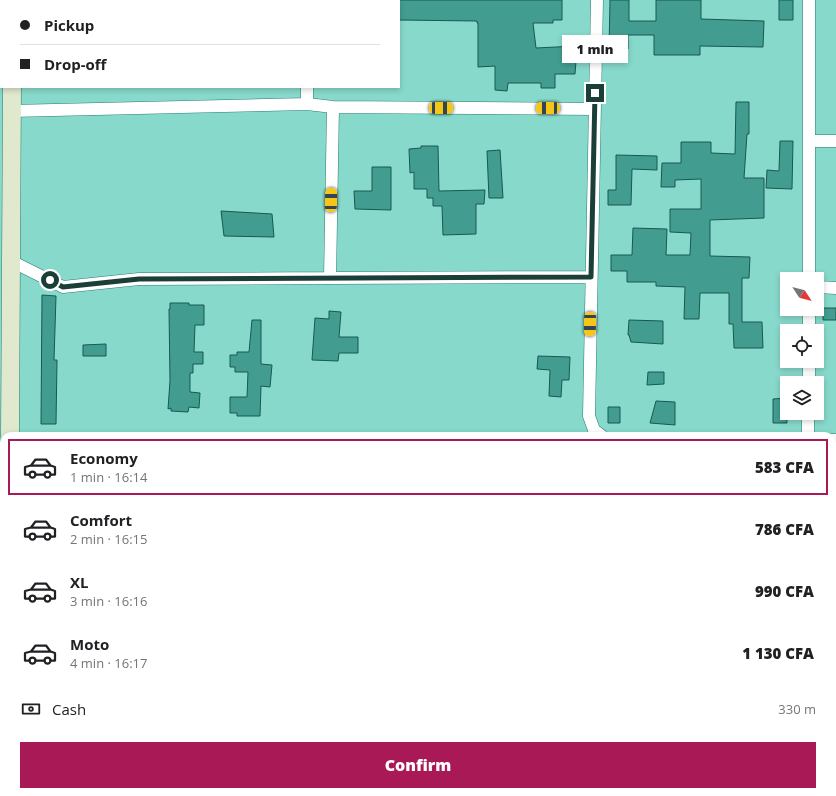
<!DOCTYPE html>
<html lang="en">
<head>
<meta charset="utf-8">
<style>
  body { margin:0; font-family:"Open Sans",sans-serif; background:#f2f2f2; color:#202124; height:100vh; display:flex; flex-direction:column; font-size:15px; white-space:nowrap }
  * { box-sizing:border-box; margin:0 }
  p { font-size:13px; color:#757577 }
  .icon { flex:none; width:22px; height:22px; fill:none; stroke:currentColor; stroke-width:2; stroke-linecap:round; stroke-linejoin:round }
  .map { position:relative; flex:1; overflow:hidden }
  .side { position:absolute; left:0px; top:432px; width:836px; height:364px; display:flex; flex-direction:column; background:#fff; border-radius:12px 12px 0 0; box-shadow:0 2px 6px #0003 }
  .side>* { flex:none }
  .hud { position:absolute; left:0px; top:0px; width:400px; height:88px; box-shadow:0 2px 6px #0003; display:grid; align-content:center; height:88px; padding:0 20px; background:#fff }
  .needle { width:26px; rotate:126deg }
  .tools { position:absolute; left:780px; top:272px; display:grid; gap:8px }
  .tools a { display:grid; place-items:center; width:44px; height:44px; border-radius:0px; background:#fff; box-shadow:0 2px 6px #0003; font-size:20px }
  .end { position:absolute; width:18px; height:18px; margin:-9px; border:5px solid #1b3e38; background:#fff; box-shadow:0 0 0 2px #fff }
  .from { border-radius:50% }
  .bubble { position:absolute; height:28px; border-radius:0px; background:#fff; box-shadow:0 2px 6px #0003; font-size:13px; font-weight:800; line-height:28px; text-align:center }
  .car { position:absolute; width:12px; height:24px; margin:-12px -6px; border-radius:5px; box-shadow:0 0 3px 1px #0007; background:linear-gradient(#f5c518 24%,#345 0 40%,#f5c518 0 76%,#345 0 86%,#f5c518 0) }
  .hud b { display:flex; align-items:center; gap:14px; height:38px; font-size:15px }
  .hud b+b { border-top:1px solid #e0e0e0 }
  .hud i { width:10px; height:10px; background:#202124 }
  ul { padding:7px 0 0; list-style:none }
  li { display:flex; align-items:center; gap:12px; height:56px; margin:0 8px 6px; padding:0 12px; border:2px solid transparent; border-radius:0px }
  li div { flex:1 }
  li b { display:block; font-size:15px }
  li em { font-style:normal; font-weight:800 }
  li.on { border-color:#a91956 }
  li>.icon { width:36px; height:36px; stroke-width:1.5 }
  .pay { display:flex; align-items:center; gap:10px; height:44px; padding:0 20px; font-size:15px }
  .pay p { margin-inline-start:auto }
  .action { display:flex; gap:8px; margin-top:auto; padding:8px 20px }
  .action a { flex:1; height:46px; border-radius:0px; background:#a91956; color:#fff; font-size:16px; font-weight:800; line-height:46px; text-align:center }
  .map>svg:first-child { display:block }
</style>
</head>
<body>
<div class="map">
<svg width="836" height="796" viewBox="0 0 836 796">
  <rect width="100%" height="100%" fill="#87d9cb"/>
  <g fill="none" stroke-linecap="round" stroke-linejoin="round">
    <!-- stream -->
    <path stroke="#8672b7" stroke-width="4.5" d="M832,786H836"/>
    <!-- canal -->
    <path stroke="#b489ee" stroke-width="15" d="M0,783H4"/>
  </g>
  <!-- building -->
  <path fill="#429d90" stroke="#165950" d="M399,0H562V20H553V23H533L536,48L576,46V61L575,74H555V88H541V83H508L507,91L495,90V66L478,67V23H477V21L399,20Z
    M610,0H629V21H656V0H701V19L764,21L763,47L700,46V55H654V35H628V49H609Z
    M779,0H793V20H779Z
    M736,102H749V134H747L744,178H764V218L710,220V256L750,257L749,278H742V322H762L763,348H734L733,324H729V293H700L699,319H684L685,287L656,286V282H627V271H611V255H632L633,228L667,229L666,255H690L691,233L670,232V209H701V179L675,180V187H661L662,163H681V142H711V153L735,154Z
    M780,141H793L792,189L766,188L767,170L779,171Z
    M421,146H438L439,191L485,190L484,204H476V234L443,235L442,206H433V198H427V189H414V172L410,173L409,149L421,148Z
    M500,150L503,198H489L487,151Z
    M616,155L657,156V170L632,169L631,205H608V190H616Z
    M372,167H391V210L355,209L354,191H372Z
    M221,211L272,214L274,237L224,236Z
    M42,295L56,296L54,360H57L56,424H41Z
    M170,303H189V305H204V325H195L194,352H203V364H193V373H190V392L200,393L199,408L189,407L188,412L171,411V408L168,409L170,381L169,309H170Z
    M823,308H836V320H823Z
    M329,311L341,312L339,337H358V353H339L338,361L312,360L315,318L329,319Z
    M252,320H261V364L272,365L270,387L261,386L260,416H237V413H230V397H247L248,372H235V367H230V355H237V352H249Z
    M629,320L663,321V344L631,342L629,335H628Z
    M106,344V356H83V345Z
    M538,356L570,357L569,380H562L561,397L549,396L550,370L537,369Z
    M648,372H664V384L647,385Z
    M787,398V423H773V399Z
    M656,401L675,402V425L650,423Z
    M608,407H620V423H608Z"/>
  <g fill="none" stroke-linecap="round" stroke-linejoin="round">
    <!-- street casing -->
    <g stroke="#287e73" stroke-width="13">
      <path id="street" d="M305,0V1
        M597,0L589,416L594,430L602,436
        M809,0V279
        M307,87V104
        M11,111L307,104L333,107L594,109
        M810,141H836
        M11,261L63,287L139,279L330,278L333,107
        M330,278L591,277
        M817,287L836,288
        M809,331V309
        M809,383V361
        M808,436V413
        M832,440H836
        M0,599H4
        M832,606H836
        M0,765H4
        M832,767H836
        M807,792V796
        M2,794L249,796"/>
    </g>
    <!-- secondary casing -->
    <g stroke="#287e73" stroke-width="19">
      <path id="secondary" d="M12,0V1
        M10,436L12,87
        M8,792L9,796"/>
    </g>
    <!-- path -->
    <path stroke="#60a196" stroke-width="2.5" stroke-dasharray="3 3" stroke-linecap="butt" d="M481,796V792"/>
    <!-- street -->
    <use href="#street" stroke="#fff" stroke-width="12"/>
    <!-- secondary -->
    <use href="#secondary" stroke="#e0e8cd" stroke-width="18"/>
  </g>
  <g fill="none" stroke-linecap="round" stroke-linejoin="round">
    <!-- route -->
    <path stroke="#1b3e38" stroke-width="5" d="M50,280L63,287L139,279L591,277L595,93"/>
  </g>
</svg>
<div class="tools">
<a><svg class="needle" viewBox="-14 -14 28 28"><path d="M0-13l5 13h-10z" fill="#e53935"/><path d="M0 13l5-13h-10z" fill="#757577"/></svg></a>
<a><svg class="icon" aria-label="locate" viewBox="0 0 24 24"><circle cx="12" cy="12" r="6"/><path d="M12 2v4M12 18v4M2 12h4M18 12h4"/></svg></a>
<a><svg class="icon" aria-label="layers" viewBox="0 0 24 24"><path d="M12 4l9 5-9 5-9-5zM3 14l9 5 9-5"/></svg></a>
</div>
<i class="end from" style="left:50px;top:280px"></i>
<i class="end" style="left:595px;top:93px"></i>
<div class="bubble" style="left:562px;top:35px;width:66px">1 min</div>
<i class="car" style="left:441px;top:108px;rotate:90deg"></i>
<i class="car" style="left:548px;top:108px;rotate:270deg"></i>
<i class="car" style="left:331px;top:200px;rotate:1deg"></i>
<i class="car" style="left:590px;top:324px;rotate:181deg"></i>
<div class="hud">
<b><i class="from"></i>Pickup</b>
<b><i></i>Drop-off</b>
</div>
<section class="side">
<ul>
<li class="on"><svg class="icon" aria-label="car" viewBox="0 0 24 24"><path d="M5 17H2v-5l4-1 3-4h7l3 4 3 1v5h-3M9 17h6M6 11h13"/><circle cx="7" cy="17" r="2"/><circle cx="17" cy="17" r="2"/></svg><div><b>Economy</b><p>1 min · 16:14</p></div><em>583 CFA</em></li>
<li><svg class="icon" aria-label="car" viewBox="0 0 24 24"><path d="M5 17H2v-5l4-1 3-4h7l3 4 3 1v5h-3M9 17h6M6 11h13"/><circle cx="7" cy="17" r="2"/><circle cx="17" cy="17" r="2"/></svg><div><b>Comfort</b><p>2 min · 16:15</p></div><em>786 CFA</em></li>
<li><svg class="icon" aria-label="car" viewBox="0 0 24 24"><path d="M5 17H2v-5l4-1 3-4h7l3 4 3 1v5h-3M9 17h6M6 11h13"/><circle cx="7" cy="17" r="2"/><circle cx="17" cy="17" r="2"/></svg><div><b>XL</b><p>3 min · 16:16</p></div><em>990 CFA</em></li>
<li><svg class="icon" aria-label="car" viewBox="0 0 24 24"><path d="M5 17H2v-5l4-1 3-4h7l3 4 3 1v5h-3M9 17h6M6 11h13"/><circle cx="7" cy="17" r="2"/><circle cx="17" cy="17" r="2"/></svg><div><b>Moto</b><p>4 min · 16:17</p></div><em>1 130 CFA</em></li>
</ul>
<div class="pay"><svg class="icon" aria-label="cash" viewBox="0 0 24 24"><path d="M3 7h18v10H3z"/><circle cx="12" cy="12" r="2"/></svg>Cash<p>330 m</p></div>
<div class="action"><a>Confirm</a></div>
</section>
</div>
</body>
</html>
